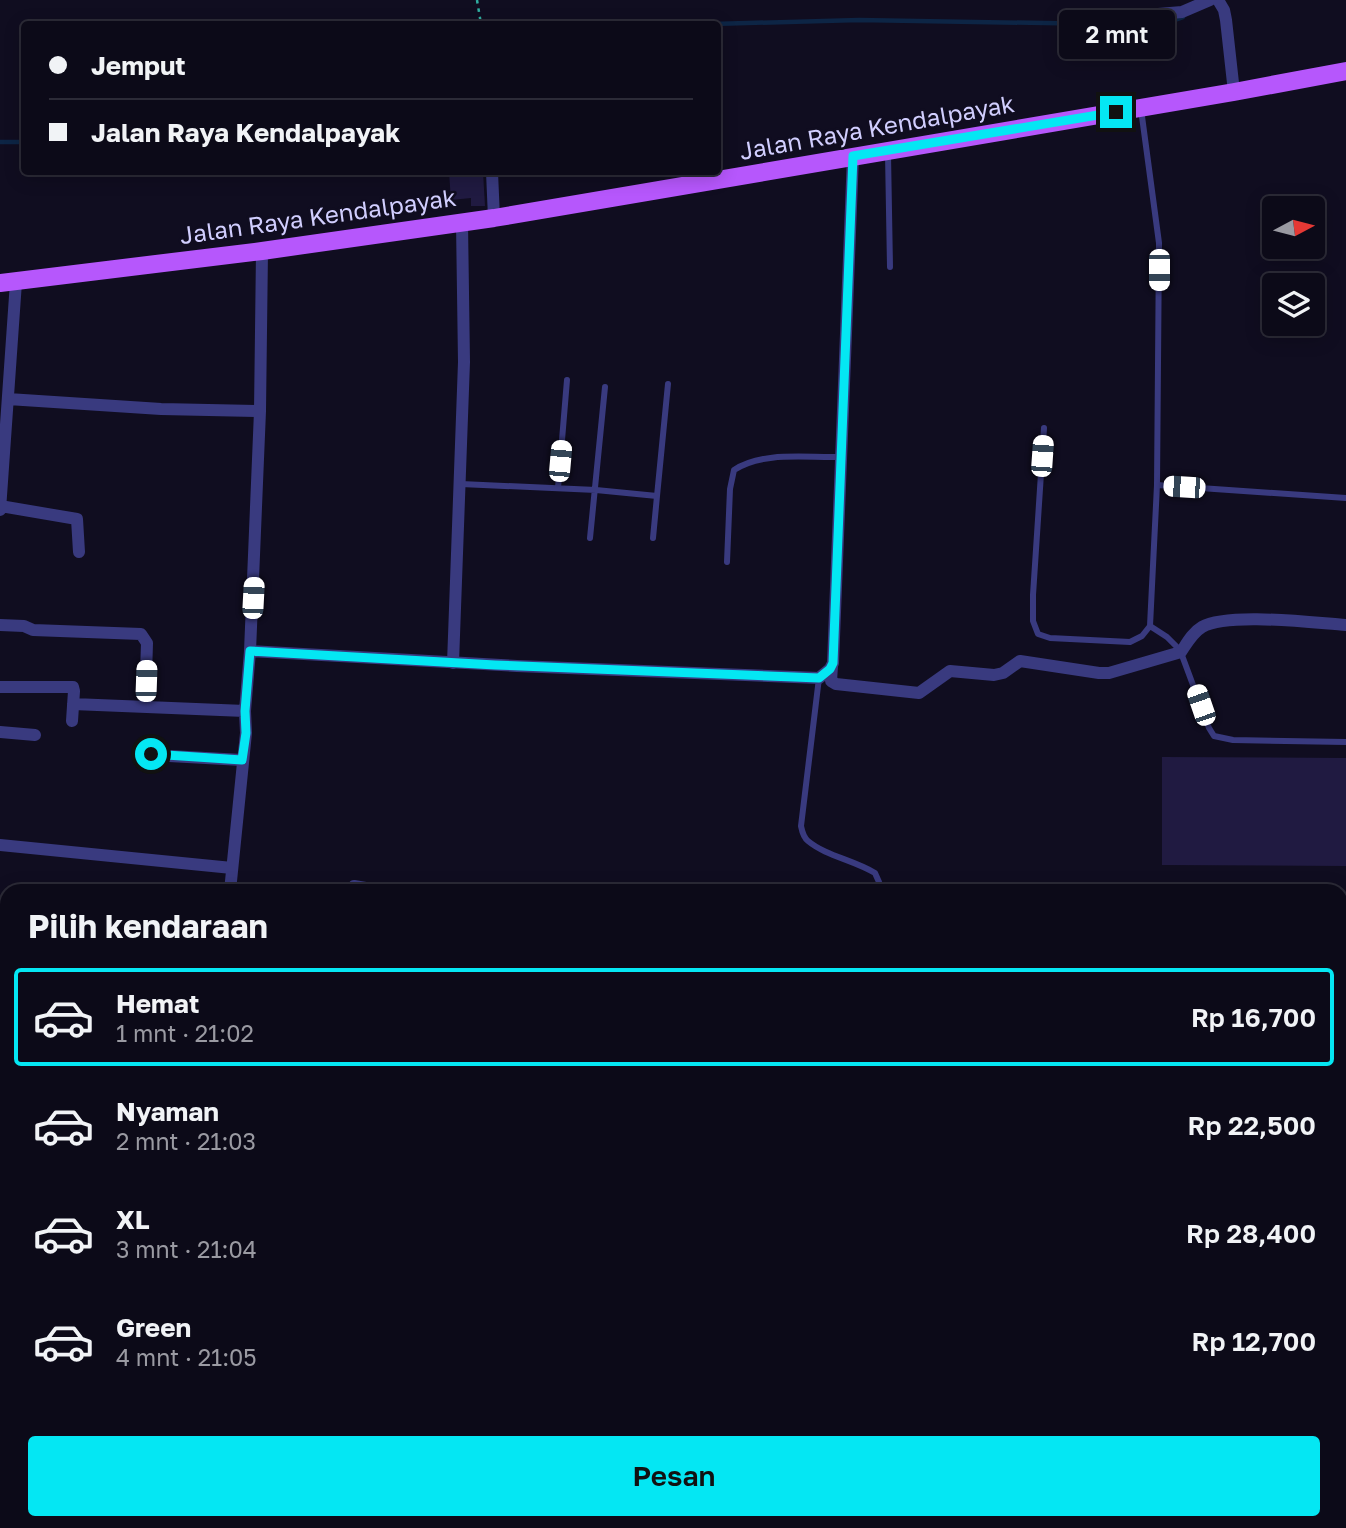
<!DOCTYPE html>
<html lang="id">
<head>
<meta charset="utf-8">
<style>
  body { margin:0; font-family:"Golos Text",sans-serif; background:#151321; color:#f1f3f6; height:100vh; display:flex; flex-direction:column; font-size:26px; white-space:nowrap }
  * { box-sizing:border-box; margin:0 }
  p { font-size:23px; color:#9a9aa2 }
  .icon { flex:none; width:38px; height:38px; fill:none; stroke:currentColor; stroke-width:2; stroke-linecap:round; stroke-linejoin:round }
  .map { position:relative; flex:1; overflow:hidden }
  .details { position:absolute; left:0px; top:884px; width:1348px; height:646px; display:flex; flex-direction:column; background:#0c0a18; border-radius:21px 21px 0 0; box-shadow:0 4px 18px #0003,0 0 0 2px #2c2b37 }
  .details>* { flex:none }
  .banner { position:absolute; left:21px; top:21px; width:700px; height:154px; border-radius:7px; box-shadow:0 4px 18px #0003,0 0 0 2px #2c2b37; display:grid; align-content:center; height:154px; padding:0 28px; background:#0c0a18 }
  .needle { width:46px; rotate:83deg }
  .buttons { position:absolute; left:1262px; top:196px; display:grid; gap:14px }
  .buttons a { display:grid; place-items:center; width:63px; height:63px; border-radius:7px; background:#0c0a18; box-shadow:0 4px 18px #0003,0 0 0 2px #2c2b37; font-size:35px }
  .end { position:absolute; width:32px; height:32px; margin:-16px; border:9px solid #04e7f3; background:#111; box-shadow:0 0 0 4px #111 }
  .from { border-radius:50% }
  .bubble { position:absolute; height:49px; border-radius:7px; background:#0c0a18; box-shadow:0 4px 18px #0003,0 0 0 2px #2c2b37; font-size:23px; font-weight:600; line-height:49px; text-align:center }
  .car { position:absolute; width:21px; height:42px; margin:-21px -10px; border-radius:9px; box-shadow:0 0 5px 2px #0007; background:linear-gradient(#fff 24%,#345 0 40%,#fff 0 76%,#345 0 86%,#fff 0) }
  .banner b { display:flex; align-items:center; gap:24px; height:66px; font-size:26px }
  .banner b+b { border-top:2px solid #2c2b37 }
  .banner i { width:18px; height:18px; background:#f1f3f6 }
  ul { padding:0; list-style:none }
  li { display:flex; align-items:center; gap:21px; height:98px; margin:0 14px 10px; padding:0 14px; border:4px solid transparent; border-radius:7px }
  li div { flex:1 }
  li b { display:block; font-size:26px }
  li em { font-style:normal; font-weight:600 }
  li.current { border-color:#04e7f3 }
  li>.icon { width:63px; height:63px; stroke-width:1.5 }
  h2 { padding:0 28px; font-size:32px; line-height:84px }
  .primary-button { display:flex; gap:14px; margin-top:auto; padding:14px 28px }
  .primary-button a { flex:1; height:80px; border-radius:7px; background:#04e7f3; color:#111; font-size:28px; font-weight:600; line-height:80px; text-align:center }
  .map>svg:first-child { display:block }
</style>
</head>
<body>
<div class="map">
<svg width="1346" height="1528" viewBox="0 0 1346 1528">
  <rect width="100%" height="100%" fill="#100d20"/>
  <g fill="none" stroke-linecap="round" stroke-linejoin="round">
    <!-- stream -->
    <path stroke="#0d2545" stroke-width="4.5" d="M713,24L859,20L1160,25L1183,17
      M0,142H24"/>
    <!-- river -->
    <path stroke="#0d2545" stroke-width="26" d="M1340,1010L1346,1009
      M0,1181L7,1184"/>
  </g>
  <!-- building -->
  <path fill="#201a41" d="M449,172H483L485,206H471V198L451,200Z
    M1162,757L1346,758V866L1162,865Z"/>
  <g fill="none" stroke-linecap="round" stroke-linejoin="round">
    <!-- path -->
    <path stroke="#30b0a2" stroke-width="2.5" stroke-dasharray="3.5 5" stroke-linecap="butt" d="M477,0L481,24"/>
    <!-- service -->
    <path stroke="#393a7f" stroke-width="6" d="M888,154L890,267
      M1044,428L1033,595V621L1038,634L1050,638L1130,642L1142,636L1150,626L1157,485L1159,243L1141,109
      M461,484L596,490L657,496L668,384
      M1157,485L1346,498
      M558,488L567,380
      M590,538L605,387
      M653,538L657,496
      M727,562L730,489L734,470C763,451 806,458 839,457
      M1150,626L1167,637L1180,650L1209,728L1214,736L1233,740L1346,742
      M819,678L801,826C802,831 803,837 808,841C826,856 854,860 875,873L879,882V891"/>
    <!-- minor -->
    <path stroke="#393a7f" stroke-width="12" d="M1218,0L1224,10L1226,20L1234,92
      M1111,18L1182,12L1210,0
      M492,172L494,218
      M8,399L161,409L260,411
      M0,506L77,519L79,552
      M0,510L16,282
      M0,625L24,626L33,630L141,634L147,643L145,707
      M250,651L517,666L819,678L830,669L833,663L853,156
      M453,663L464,362L462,223
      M832,666L831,681L836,684L919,693L950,671L994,675L1003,673L1020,661L1099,673H1109L1181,652C1187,643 1192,633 1202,627C1228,612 1314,623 1346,625
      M0,687H73L74,691L72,721
      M73,704L245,711
      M0,732L35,735
      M151,755L242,760
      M0,845L232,868
      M354,886L383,891
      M230,891L246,733L245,711L250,651L260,411L262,251
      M1340,1483H1346
      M1244,1522V1528
      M102,1528L103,1522"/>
    <!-- primary -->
    <path stroke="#b657fc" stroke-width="18" d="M0,283L262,251L494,218L1234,92L1346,71"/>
  </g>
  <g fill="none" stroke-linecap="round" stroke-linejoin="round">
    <!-- route -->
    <path stroke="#04e7f3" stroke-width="9" d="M151,754L242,760L246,733L245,711L250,651L495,665L819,678L830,669L833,663L853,156L1116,112"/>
  </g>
  <g text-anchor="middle" stroke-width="5" stroke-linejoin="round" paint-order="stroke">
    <!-- street labels -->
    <g font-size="24" fill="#d1cefe" stroke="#100d20">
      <text transform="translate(877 128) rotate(-10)" y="8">Jalan Raya Kendalpayak</text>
      <text transform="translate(318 217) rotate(-8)" y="8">Jalan Raya Kendalpayak</text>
    </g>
  </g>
</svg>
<div class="buttons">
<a><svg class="needle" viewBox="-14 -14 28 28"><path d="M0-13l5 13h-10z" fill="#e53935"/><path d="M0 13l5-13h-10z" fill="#9a9aa2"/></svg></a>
<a><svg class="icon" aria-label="layers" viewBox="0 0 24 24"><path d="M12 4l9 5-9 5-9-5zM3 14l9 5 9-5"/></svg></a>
</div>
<i class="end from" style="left:151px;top:754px"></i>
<i class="end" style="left:1116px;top:112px"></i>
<div class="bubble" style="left:1059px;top:10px;width:116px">2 mnt</div>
<i class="car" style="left:1159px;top:270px;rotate:180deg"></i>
<i class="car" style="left:1042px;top:456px;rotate:4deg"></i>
<i class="car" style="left:560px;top:461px;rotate:5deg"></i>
<i class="car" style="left:1184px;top:487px;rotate:274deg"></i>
<i class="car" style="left:253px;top:598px;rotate:3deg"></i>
<i class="car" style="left:146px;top:681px;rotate:2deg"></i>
<i class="car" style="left:1201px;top:705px;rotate:341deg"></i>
<div class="banner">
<b><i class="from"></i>Jemput</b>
<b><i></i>Jalan Raya Kendalpayak</b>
</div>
<section class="details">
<h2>Pilih kendaraan</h2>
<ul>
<li class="current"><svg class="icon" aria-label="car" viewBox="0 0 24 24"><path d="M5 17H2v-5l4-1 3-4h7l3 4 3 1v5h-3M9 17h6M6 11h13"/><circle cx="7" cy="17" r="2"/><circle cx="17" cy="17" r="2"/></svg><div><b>Hemat</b><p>1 mnt · 21:02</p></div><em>Rp 16,700</em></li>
<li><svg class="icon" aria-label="car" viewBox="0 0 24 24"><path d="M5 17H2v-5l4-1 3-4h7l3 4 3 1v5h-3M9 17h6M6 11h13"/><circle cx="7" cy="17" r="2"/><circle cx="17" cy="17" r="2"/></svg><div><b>Nyaman</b><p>2 mnt · 21:03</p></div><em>Rp 22,500</em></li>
<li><svg class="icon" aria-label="car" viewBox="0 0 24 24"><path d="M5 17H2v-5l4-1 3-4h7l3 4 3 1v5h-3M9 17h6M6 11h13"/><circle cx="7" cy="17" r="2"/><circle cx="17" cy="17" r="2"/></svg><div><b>XL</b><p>3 mnt · 21:04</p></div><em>Rp 28,400</em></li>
<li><svg class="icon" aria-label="car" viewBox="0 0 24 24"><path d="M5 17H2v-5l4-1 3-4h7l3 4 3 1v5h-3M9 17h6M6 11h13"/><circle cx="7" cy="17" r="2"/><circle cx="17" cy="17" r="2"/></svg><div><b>Green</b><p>4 mnt · 21:05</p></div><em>Rp 12,700</em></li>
</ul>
<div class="primary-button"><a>Pesan</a></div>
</section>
</div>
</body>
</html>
